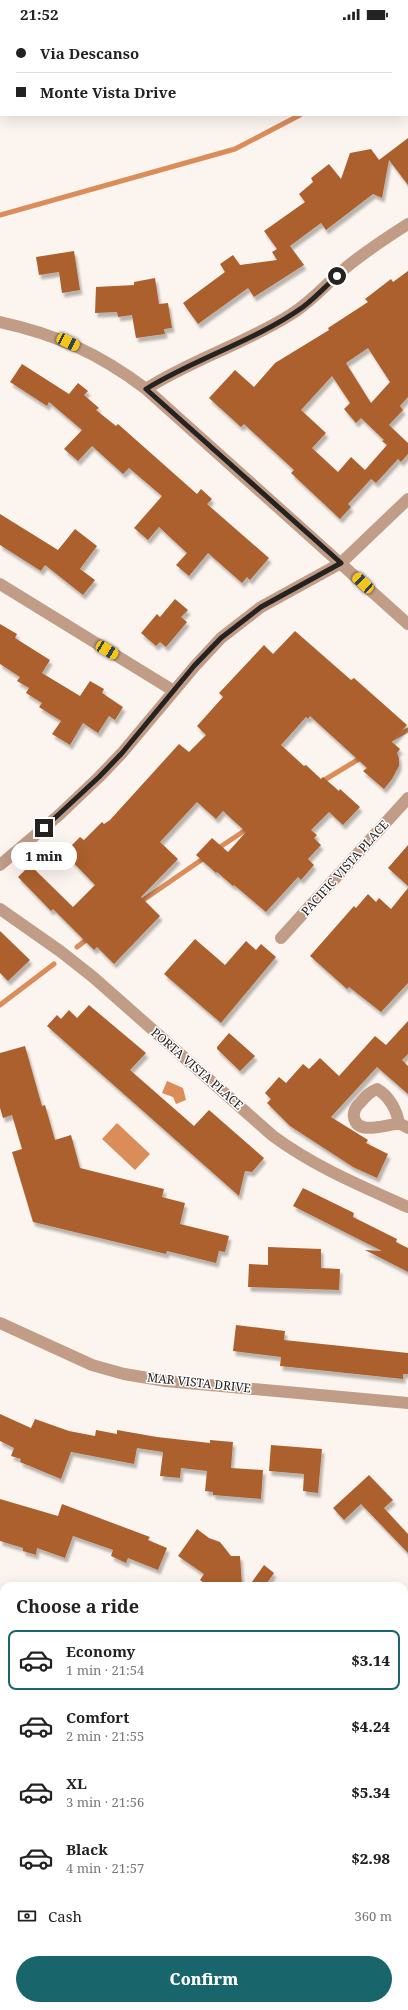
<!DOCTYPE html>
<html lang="en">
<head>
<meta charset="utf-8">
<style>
  body { margin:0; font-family:"Noto Serif",serif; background:#f2f2f2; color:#222; height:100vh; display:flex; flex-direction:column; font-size:15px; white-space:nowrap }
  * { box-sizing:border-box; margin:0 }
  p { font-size:13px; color:#767676 }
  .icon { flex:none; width:22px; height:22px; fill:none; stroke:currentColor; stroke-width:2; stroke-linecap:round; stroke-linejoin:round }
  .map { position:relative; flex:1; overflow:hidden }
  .panel { position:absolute; left:0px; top:1554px; width:408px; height:428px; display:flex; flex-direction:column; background:#fff; border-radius:12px 12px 0 0; box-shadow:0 4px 16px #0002 }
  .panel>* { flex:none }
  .banner { position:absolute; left:0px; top:0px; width:408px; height:88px; box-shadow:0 4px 16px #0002; display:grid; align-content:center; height:88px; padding:0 16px; background:#fff }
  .end { position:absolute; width:18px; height:18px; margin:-9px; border:5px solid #252220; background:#fff; box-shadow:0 0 0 2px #fff }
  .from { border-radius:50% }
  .bubble { position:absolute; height:28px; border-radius:14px; background:#fff; box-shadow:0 4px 16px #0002; font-size:13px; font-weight:800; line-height:28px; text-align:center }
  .car { position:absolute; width:12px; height:24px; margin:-12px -6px; border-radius:5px; box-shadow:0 0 3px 1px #0007; background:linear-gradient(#f5c518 24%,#345 0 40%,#f5c518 0 76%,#345 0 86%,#f5c518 0) }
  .banner b { display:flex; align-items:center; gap:14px; height:38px; font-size:15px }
  .banner b+b { border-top:1px solid #e0e0e0 }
  .banner i { width:10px; height:10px; background:#222 }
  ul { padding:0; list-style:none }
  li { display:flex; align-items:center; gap:12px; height:60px; margin:0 8px 6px; padding:0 8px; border:2px solid transparent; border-radius:8px }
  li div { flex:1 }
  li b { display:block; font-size:15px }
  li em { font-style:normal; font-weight:800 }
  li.on { border-color:#18666c }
  li>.icon { width:36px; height:36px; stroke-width:1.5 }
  h2 { padding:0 16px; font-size:18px; line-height:48px }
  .pay { display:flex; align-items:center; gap:10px; height:44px; padding:0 16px; font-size:15px }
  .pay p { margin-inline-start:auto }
  .action { display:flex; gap:8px; margin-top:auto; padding:8px 16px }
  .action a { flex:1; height:46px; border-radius:24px; background:#18666c; color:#fff; font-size:16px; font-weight:800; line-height:46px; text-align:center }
  .status { display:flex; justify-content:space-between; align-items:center; height:28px; padding:0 20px; background:#fff; direction:ltr }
  .status svg { height:11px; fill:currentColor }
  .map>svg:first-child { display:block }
</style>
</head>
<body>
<div class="status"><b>21:52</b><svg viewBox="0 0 49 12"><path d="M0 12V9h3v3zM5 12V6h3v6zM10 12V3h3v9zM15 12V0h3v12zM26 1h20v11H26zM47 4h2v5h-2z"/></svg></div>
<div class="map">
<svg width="408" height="1982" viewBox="0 0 408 1982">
  <defs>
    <filter id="shadow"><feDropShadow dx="2.5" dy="4.5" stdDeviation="1" flood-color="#0004"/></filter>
  </defs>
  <rect width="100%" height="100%" fill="#fcf4ee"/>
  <!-- water -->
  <path fill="#da8c59" d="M167,1053L183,1060L186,1072L176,1076L173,1069L162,1065Z
    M117,1095L150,1126L135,1142L102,1111Z"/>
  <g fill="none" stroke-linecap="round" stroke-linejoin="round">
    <!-- stream -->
    <path stroke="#da8c59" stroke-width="5" d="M407,31H408
      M0,187L235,121L300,87
      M393,710L408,702
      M321,754L364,728
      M217,821L250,799
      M139,875L207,828
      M77,919L90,909
      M0,977L54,936"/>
  </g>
  <!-- building -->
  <path fill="#ab612e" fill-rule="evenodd" filter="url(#shadow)" d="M408,110V157L389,132L382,170L373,166L326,202L321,195L290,218L304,237L254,269L248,260L198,296L183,275L225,244L220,236L233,227L240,237L277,232L272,224L277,221L264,203L305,174L299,166L313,154L311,150L329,136L341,151L350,125L371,121L379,132Z
    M74,223L80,262L62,265L59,244L39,247L36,229Z
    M408,243V369L400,378L403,382L389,397L408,415V426L401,434L398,431L376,455L371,451L348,476L351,479L340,491L291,445L294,442L244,396L241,399L209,370L235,342L254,359L275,335L329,302L328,300L368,274L365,271L391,251L393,254ZM368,320L390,354L371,375L346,335ZM332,348L350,375L344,381L356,395L361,390L384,412L382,413L387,417L365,442L351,429L338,444L312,420L326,405L301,382Z
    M155,250L159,276L168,275L172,300L164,301L165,306L136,310L132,287L118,289L117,284L95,285L96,259L134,257V254Z
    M22,336L69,366L78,355L88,363L84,367L99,380L96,382L116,398L118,396L197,466L201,461L212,471L207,476L269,530L250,552L247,549L242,555L208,525L189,548L176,537L187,525L159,499L148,512L134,500L162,468L129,440L123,446L92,418L78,433L64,421L82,402L49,374L47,378L10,354Z
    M0,486L58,522L75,501L97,518L80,541L95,552L83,567L45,537L41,543L0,517Z
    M175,571L188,582L181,589L187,594L166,619L160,614L156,618L141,605L157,586L160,589Z
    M0,596L17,606L15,610L50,632L42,645L80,668L90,653L104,661L102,665L123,679L115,692L109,688L98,705L83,695L70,717L52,706L61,693L39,679L42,675L26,665L29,660L17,653L20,649L0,636Z
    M295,603L351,652L354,650L407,697L392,714L400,721L397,725L399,730V738L392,751L384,761L363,743L367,740L310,688L308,691L306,689L281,717L304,738L306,737L321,751L323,749L339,763L340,761L360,779L343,797L329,784L311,802L317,807L314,810L321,817L308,831L314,837L301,852L298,849L266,884L234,857L233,858L217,844L216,845L196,827L212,810L228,824L246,804L223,783L216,791L197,774L160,814L178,831L141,869L160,888L114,936L97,919L94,922L53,881L51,883L18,849L30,837L73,879L95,857L64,825L80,809L84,812L102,794L104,796L110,792L179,716L189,724L206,707L197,698L223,669L219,665L264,617L273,626Z
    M408,817V858L388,840Z
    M408,860V955L381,984L349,959L347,961L310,928L354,878L356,880L368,866L376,874L379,870L391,881Z
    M0,903L30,932L8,953L0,945Z
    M195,911L225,937L246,913L256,922L261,916L276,929L221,995L164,946Z
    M89,977L146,1025L130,1042L194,1098L209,1082L264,1130L252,1144L245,1143L239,1168L47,998L57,987L61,991L69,982L77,990Z
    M408,993V1026L402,1032L408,1038V1066L377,1039L331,1089L368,1112L366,1115L388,1126L377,1150L353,1139L290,1098L267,1075L271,1071L265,1065L279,1049L286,1055L303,1036L309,1041L320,1030L339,1048L375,1008L386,1017Z
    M229,1005L255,1028L240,1043L217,1021V1019Z
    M25,1018L42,1078L45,1077L55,1112L71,1107L80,1140L164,1161L162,1169L185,1175L180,1196L229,1208L225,1224L219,1223L216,1235L167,1223L166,1226L33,1194L12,1124L22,1121L12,1087L3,1090L0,1080V1025Z
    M303,1160L354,1185L353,1189L397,1211L396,1214L408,1220V1244L365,1222L382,1223L293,1178Z
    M268,1219L321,1221V1240L340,1241L339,1262L248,1259L249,1236L268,1237Z
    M236,1297L285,1303L284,1312L408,1325V1346H403V1351L280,1338L281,1329L233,1323Z
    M0,1386L31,1400L35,1391L69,1403L95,1408L96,1402L117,1406V1402L157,1409L210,1415V1412L233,1414L231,1440L263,1442L261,1471L213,1467V1464L205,1463L207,1443L181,1440L180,1450L160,1448L163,1424L137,1420L134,1436L71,1424L61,1451L20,1434L21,1431L11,1428L14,1420L0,1413Z
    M271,1417L322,1421L318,1465L303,1463L304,1446L269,1443Z
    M369,1447L393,1472L384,1480L408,1506V1525L361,1476L344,1492L333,1480Z
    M0,1471L58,1488L62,1476L150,1509L148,1512L167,1520L158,1542L128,1530L126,1535L111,1528L113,1522L73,1508L65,1530L37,1520L36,1527L23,1523V1520L0,1513Z
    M197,1501L209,1510L220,1514L231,1528H240L242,1558H208L200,1552L204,1546L178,1528Z
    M264,1537L274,1545L265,1558H249Z"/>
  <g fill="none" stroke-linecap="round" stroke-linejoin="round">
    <!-- minor -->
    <path stroke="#c19d88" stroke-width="12" d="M100,1L103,0
      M0,16H1
      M0,294C56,306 100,326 146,361L408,596
      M146,361C191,332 244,316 290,287C310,275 325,257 343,242C363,225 386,210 408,196
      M0,556L174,663
      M0,837L59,787L99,749L122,725L195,638L221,610L261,579L341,535L408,471
      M0,881L60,923L93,949L273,1108C315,1139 361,1158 408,1179
      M281,910L408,770
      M399,1096C397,1082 389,1068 377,1061C369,1064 365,1069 360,1075C356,1078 353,1084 354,1089C357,1109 389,1095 399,1096C402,1096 406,1099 408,1100
      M0,1295L92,1337L124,1346L166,1353L408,1375
      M0,1577H4
      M404,1827L408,1822
      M0,1852L4,1851
      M251,1982L255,1978"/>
  </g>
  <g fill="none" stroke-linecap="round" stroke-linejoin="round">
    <!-- route -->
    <path stroke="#252220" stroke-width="5" d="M44,800L99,749L122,725L194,638L221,610L261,579L341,535L146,361C196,330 255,313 303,279C315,270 326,258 337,248"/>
  </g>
  <g text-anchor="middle" stroke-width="3" stroke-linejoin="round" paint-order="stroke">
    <!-- street labels -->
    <g font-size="12" fill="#252220" stroke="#fff">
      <text transform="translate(345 840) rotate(-48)" y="4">PACIFIC VISTA PLACE</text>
      <text transform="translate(197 1041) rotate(41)" y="4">PORTA VISTA PLACE</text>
      <text transform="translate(199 1355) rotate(6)" y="4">MAR VISTA DRIVE</text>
    </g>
  </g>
</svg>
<i class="end from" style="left:337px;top:248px"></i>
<i class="end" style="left:44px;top:800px"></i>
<div class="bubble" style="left:11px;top:814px;width:66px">1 min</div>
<i class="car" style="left:68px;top:314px;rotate:116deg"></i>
<i class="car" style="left:363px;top:555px;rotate:313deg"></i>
<i class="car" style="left:107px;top:622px;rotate:121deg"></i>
<div class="banner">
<b><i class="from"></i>Via Descanso</b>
<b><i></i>Monte Vista Drive</b>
</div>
<section class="panel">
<h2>Choose a ride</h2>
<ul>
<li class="on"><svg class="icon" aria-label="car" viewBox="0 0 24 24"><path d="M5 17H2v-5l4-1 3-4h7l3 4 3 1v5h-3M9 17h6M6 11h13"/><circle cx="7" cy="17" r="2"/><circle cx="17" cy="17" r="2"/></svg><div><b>Economy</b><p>1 min · 21:54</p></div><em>$3.14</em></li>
<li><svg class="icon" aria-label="car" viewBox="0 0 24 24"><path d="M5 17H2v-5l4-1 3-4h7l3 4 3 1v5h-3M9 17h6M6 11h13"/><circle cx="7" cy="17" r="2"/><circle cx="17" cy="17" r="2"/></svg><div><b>Comfort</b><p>2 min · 21:55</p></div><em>$4.24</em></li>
<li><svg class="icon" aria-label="car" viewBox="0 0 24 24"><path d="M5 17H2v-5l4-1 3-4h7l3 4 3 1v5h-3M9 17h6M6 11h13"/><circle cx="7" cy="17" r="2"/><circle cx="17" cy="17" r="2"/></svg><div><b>XL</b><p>3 min · 21:56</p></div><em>$5.34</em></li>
<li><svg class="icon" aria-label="car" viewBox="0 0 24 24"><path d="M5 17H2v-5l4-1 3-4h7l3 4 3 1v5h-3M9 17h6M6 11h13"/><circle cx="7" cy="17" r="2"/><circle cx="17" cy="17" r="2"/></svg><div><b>Black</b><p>4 min · 21:57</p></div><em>$2.98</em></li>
</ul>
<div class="pay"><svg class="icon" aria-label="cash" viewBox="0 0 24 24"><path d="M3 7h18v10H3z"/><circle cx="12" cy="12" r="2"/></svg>Cash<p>360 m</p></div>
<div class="action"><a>Confirm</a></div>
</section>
</div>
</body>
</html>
